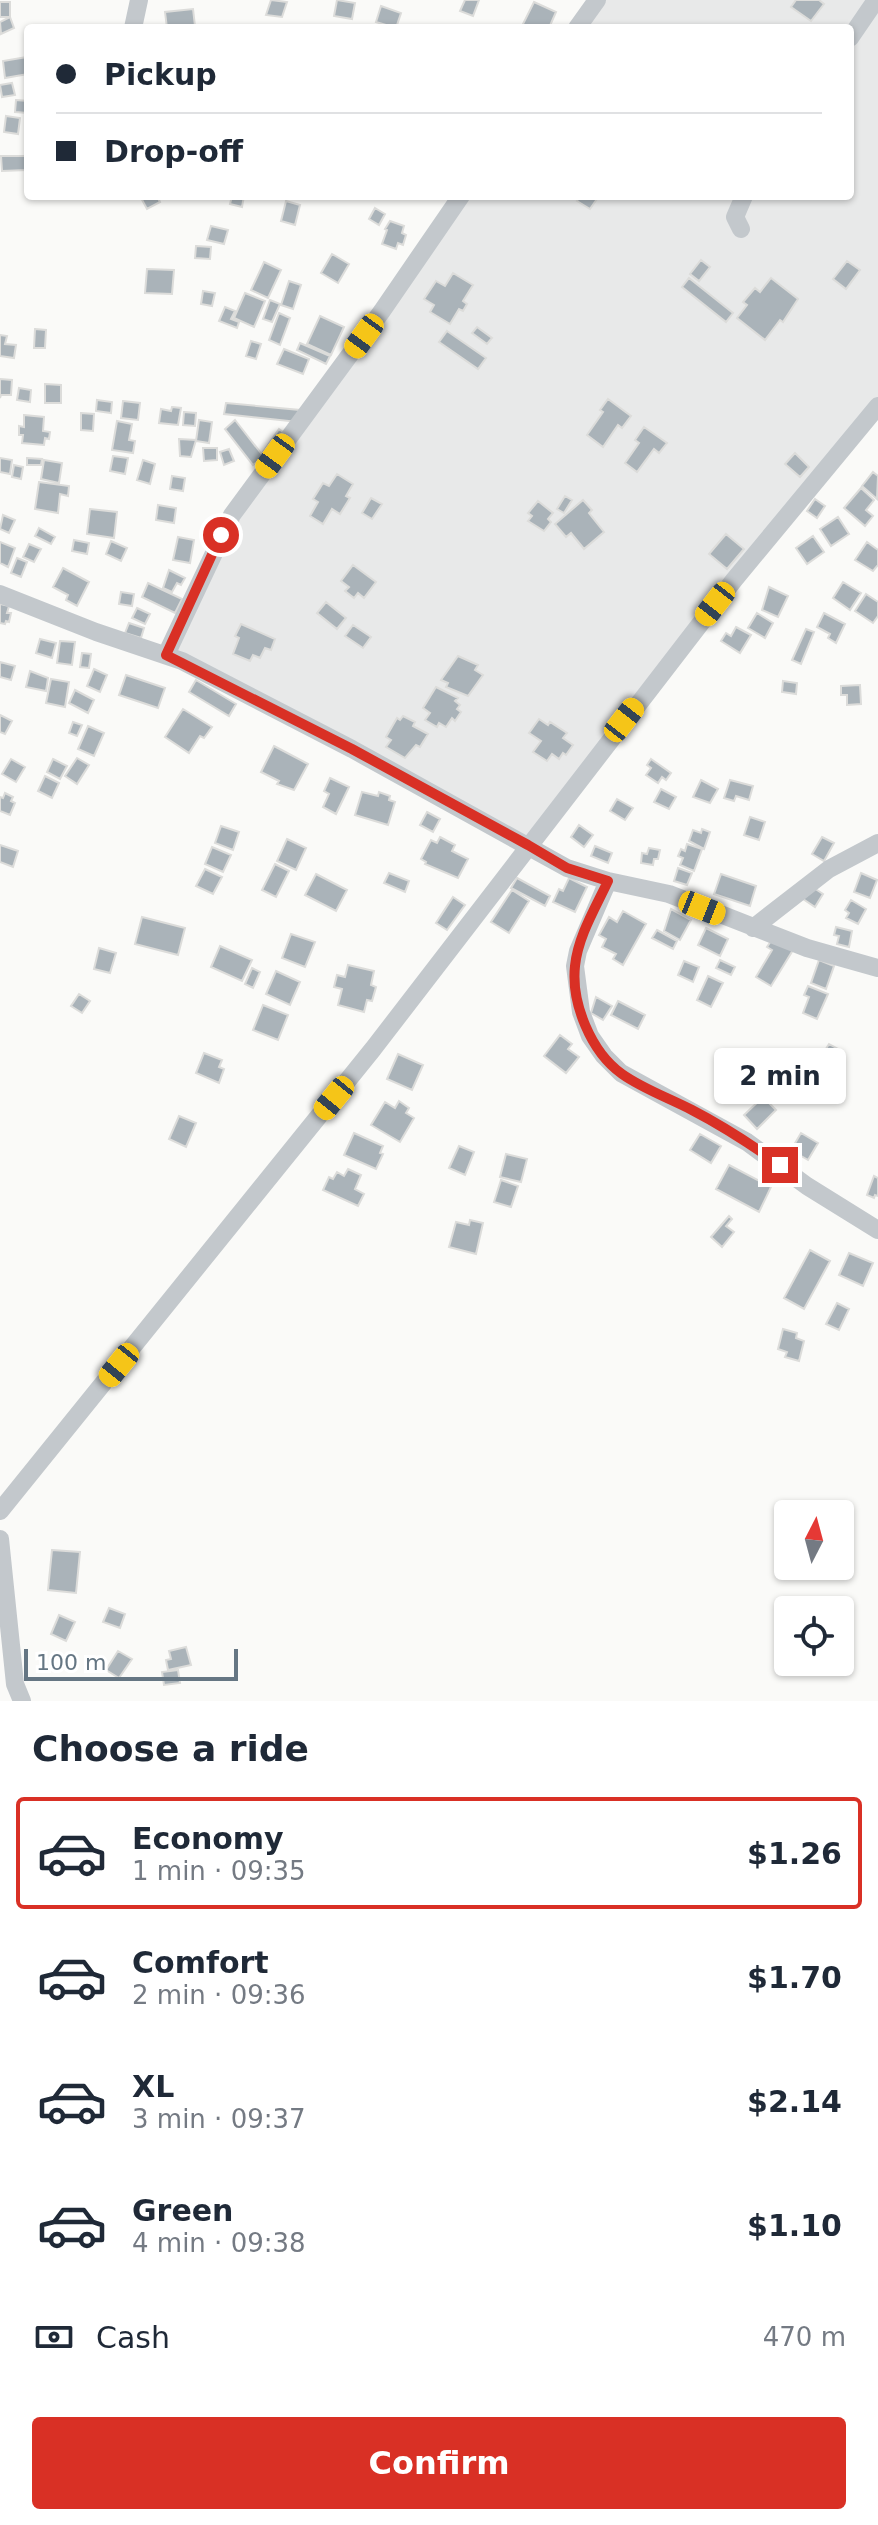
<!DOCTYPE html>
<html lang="en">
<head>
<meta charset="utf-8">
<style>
  body { margin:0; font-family:"DejaVu Sans",sans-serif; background:#f2f2f3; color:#1f2937; height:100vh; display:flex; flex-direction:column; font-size:30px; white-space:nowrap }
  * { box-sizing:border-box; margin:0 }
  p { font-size:26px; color:#747a83 }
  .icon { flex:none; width:44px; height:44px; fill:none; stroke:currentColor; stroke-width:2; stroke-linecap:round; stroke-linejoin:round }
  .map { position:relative; height:1701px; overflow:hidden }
  .side { display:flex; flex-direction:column; background:#fff; flex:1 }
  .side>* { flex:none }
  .top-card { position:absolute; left:24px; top:24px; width:830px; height:176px; border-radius:8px; box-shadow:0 2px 6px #0004; display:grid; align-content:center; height:176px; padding:0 32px; background:#fff }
  .needle { width:52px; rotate:6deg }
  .controls { position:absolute; left:774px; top:1500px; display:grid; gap:16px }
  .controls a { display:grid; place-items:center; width:80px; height:80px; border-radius:8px; background:#fff; box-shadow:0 2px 6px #0004; font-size:40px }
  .scale { position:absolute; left:24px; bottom:20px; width:214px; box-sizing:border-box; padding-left:8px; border:4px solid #657683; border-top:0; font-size:22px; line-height:28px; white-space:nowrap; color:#657683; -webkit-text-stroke:6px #fff; paint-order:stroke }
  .end { position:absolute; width:36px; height:36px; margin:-18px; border:10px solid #d93025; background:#fff; box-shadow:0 0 0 4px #fff }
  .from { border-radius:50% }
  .bubble { position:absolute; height:56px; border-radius:8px; background:#fff; box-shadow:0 2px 6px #0004; font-size:26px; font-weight:600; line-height:56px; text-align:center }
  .car { position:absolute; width:24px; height:48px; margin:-24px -12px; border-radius:10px; box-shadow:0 0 6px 2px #0007; background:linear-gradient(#f5c518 24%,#345 0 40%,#f5c518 0 76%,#345 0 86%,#f5c518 0) }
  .top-card b { display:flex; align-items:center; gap:28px; height:76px; font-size:30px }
  .top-card b+b { border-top:2px solid #e0e1e3 }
  .top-card i { width:20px; height:20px; background:#1f2937 }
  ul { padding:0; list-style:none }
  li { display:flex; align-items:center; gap:24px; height:112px; margin:0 16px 12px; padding:0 16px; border:4px solid transparent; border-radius:8px }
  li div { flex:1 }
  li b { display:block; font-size:30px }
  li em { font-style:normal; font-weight:600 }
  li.active { border-color:#d93025 }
  li>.icon { width:72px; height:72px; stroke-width:1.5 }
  h2 { padding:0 32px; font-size:36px; line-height:96px }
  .pay { display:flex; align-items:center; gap:20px; height:88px; padding:0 32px; font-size:30px }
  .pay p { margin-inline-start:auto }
  .button { display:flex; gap:16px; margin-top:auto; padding:16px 32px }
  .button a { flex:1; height:92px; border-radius:8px; background:#d93025; color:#fff; font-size:32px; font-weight:600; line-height:92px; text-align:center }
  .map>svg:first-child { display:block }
</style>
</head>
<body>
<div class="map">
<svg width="878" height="1701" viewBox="0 0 878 1701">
  <rect width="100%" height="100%" fill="#fafaf8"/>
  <!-- built -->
  <path fill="#e8e9e9" d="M601,0H878V411L529,839L163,649L239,510L468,196H850V28H582Z"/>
  <!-- building -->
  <path fill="#aab3b9" stroke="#dcdcda" stroke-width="2" d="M271,0L287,2L282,17L266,15Z
    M337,0L355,3L352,19L334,16Z
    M465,0H479L473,16L460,11Z
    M796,0H819L824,4L811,21L791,7Z
    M0,2H10V17H0Z
    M534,2L556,12L549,28H521Z
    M381,6L401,13L396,28L376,22Z
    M193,9L195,26L167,28L165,12Z
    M10,17L14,28L1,34L0,22Z
    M27,57L28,74L5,78L3,61Z
    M12,83L15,95L2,97L0,85Z
    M16,100L28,101V113L15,112Z
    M6,116L20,118L18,134L4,132Z
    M1,156H27V170L2,171Z
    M140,196H157L160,202L147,209Z
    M232,196H244L242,207L230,204Z
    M580,196H599L590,209L577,201Z
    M286,201L300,205L295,225L281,221Z
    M375,208L385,214L379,225L369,219Z
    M390,221L404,226L402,233L406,235L403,245L398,243L396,249L382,244L387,230L385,229Z
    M211,226L228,230L224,244L207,240Z
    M196,246L211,247L210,259L195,258Z
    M332,254L349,264L338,283L321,273Z
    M701,260L710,267L699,281L690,274Z
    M847,261L860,270L846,289L833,279Z
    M264,262L281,270L268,298L251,290Z
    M147,269L174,270L172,294L145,293Z
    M453,273L473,285L463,301L467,304L463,311L459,309L450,324L430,312L434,305L424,299L436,281L445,286Z
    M689,278L733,313L726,322L682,287Z
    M771,278L798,299L783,322L780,320L765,340L737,318L747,305L743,302L755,288L760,292Z
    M289,281L301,285L293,309L281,305Z
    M203,291L215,293L212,306L201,304Z
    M245,293L265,301L254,327L234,318Z
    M270,300L280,304L272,322L263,319Z
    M225,307L235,311L231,319L239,322L237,328L219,321Z
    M279,313L290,318L280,345L269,340Z
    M320,316L344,327L331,355L307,344Z
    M477,327L492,338L487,344L472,333Z
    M35,329L46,330L45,348H34Z
    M447,331L486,358L478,369L439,342Z
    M0,335L7,336L5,344L16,345L14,358L0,356Z
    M251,341L261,344L256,359L246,356Z
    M300,343L330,356L326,364L297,350Z
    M284,349L309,359L303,374L277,364Z
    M0,379L12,380L11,395H1L0,398Z
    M45,384L61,385V403H45Z
    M19,388L31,390L30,402L17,400Z
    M608,399L631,416L622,428L618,425L603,447L587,435L603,412L600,410Z
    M97,400L112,402L111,413L96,411Z
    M123,401L140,403L138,420L121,418Z
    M226,403L300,410L298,422L224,414Z
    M172,407L181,408L178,425L159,423L161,409L171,411Z
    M184,412L196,413L195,426L183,425Z
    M81,413L94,414L93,431L81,430Z
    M24,415L44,417L43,431L50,432L49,439L45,438L44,445L22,443L23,435H19V426L24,427Z
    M199,420L212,422L209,443L196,441Z
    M235,420L264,457L253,465L225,429Z
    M117,421L132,424L129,440L135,441L133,453L112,450Z
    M644,427L667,443L659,453L654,449L637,472L625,463L639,443L635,440Z
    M279,429L287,435L270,458L263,452Z
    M179,439L196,440L191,457L180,456Z
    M203,448H217V460L204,461Z
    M229,449L234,461L224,465L220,452Z
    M795,453L809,467L800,477L785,464Z
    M113,456L128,458L125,474L110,471Z
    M0,458L12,460L10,474L0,472Z
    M27,458L42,459L41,465H27Z
    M44,460L62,463L59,483L41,479Z
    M143,460L155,464L150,484L137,480Z
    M14,465L23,467L21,479L12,477Z
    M873,472L878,476L877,499L862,486Z
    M337,474L353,484L346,496L350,498L340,514L332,509L323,524L310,516L318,502L313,499L323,483L329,486Z
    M172,476L185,478L183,491L170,489Z
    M39,482L69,486L68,496L60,494L58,513L35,509Z
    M861,488L874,500L866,510L873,516L865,526L844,508Z
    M565,496L572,500L564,513L557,509Z
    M371,498L382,504L372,519L362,513Z
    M815,499L825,506L817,518L807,511Z
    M583,500L592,510L589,513L604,532L584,549L571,533L566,537L555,524Z
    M538,501L553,513L548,519L551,522L544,531L528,521L532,516L528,513Z
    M158,505L176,508L174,523L156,520Z
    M90,509L117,512L114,538L87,534Z
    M3,515L15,520L9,533L0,529Z
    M838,517L849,534L831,546L820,529Z
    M39,528L55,537L51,544L35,536Z
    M726,534L744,549L727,569L709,554Z
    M813,536L824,552L807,564L796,548Z
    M178,537L194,540L190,563L173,560Z
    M74,540L89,543L87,554L72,551Z
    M111,541L127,548L121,561L106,554Z
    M0,542L15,548L8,567L0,563Z
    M867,542L878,550V565L873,571L855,560Z
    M29,544L41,549L34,562L23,557Z
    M17,558L27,562L21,577L11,573Z
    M353,565L376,582L364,598L358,593L354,598L345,591L349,587L341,581Z
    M63,568L89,582L77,606L66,600L68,595L53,587Z
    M169,570L185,578L181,585L177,583L172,592L163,588Z
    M843,582L861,593L850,610L833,598Z
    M148,583L182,599L175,613L142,597Z
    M769,587L788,596L778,617L762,610Z
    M121,592L134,594L132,606L119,604Z
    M866,594L878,602V616L873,623L855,611Z
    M326,602L346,618L337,629L317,613Z
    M0,604L9,606L7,613H11L9,622L6,621L5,624L0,623Z
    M137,608L150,614L145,624L132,618Z
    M757,613L773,623L765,638L748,628Z
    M824,613L845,624L836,643L828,638L830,634L817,627Z
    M129,623L144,628L141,638L125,633Z
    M241,624L275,639L271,650L265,648L260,658L253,655L250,661L233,654L239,638L235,636Z
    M353,625L371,637L363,648L345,636Z
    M736,627L751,635L740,653L721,641L726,633L731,636Z
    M806,629L814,632L801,664L792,660Z
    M40,639L56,643L52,658L36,653Z
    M60,641L75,642L72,665L57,663Z
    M82,653L91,654L89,668L80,667Z
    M458,656L478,665L475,670L483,675L468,696L446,687L448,683L441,680Z
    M0,662L15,666L11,680L0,677Z
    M94,669L107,675L100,692L87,686Z
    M30,671L48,678L46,691L26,687Z
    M126,675L165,688L158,708L119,695Z
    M51,679L69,682L65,707L46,703Z
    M196,680L236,704L229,716L189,692Z
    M783,681L797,683L796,694L782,692Z
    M860,685L861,704L847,705V695H841V686Z
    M436,687L458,698L455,701L460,705L457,709L461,712L455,721L452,718L446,727L439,723L437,727L425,720L430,713L423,708Z
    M75,690L94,700L88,713L69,703Z
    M183,709L212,727L204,738L200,736L189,753L165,737Z
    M0,715L12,721L5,734L0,732Z
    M403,716L415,722L413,726L428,734L420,747L416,745L405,758L386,747L391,740L386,737L397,718L400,720Z
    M539,719L548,725L550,722L567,733L563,738L573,745L566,755L563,753L559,759L552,754L547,761L533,752L541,741L529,733Z
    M73,722L82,725L77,736L69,733Z
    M88,726L104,733L94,756L78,749Z
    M274,746L308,764L294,790L277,784L279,781L261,772Z
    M77,758L89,765L77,784L65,776Z
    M11,759L25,767L16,782L2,774Z
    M53,759L67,766L60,779L47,772Z
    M651,759L671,773L666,780L662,777L658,783L646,775L651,768L647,765Z
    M45,776L59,783L52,798L38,791Z
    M330,778L349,787L336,814L323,807L329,794L324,791Z
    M701,780L718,789L710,803L693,797Z
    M730,780L753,786L749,800L736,796L734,801L724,798Z
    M661,789L676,797L669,809L654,802Z
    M362,792L378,796L379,792L390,796L389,800L395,802L388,825L355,815Z
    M5,793L13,797L11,801L15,803L10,815L0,811V797L3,798Z
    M617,799L633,808L625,820L610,811Z
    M427,812L440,819L433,832L420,825Z
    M750,817L765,822L759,840L744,835Z
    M579,825L593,835L584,847L571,837Z
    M221,826L239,832L233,850L215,843Z
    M702,829L710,832L704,849L689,841L693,830L701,833Z
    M440,837L455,845L452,851L468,859L458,878L425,864L426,862L421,859L431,840L437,843Z
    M822,837L834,843L824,861L812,854Z
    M287,839L306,848L296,870L277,861Z
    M687,844L702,849L694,871L680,865L683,858L678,856L681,849L685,851Z
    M0,845L18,851L13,867L0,862Z
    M595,846L612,853L608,863L591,856Z
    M212,847L231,855L223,872L205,864Z
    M649,848L660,850L658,859H654L653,865L641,863L642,853L647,854Z
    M275,864L289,871L276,897L262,890Z
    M678,868L692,873L687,885L674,881Z
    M205,869L222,877L213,894L196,886Z
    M389,873L409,881L405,892L384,883Z
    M861,873L877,880L870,898L854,892Z
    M316,874L347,890L336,911L305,895Z
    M721,874L756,886L750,906L714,894Z
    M517,878L550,896L545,906L511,888Z
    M569,878L587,887L575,912L553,902L559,889L563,891Z
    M811,886L823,894L815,907L803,899Z
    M512,890L529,901L509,933L491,922Z
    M453,897L465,905L447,930L436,923Z
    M851,900L866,909L858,924L846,918L849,913L845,910Z
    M671,909L691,920L680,940L664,931Z
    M623,911L646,924L623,965L613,959L616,954L602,947L606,939L599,935L609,917L617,922Z
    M142,917L185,928L178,955L135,944Z
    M836,927L852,931L849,947L837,944L839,936L834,935Z
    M706,928L728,939L720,956L698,945Z
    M657,930L677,941L673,949L652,938Z
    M291,934L315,942L305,967L282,958Z
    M773,938L793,950L771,986L756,977L772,950L767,947Z
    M220,946L252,960L242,981L211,967Z
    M99,948L116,953L110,973L94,969Z
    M720,960L735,967L731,975L716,968Z
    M819,960L834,966L826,989L811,983Z
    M684,961L699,967L693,982L678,975Z
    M348,965L374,971L371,985L376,987L372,1001L367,1000L364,1012L338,1005L342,989L334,987L337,975L345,977Z
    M252,968L260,972L253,988L245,984Z
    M276,971L300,982L290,1005L266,994Z
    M708,976L723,983L711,1007L697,1000Z
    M808,986L828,994L817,1019L803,1013L809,997L804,995Z
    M79,994L90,1001L82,1013L71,1006Z
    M596,997L612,1006L603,1020L591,1013Z
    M618,1001L645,1015L638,1029L611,1015Z
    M263,1005L288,1015L278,1040L253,1030Z
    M560,1035L572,1044L568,1049L579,1057L566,1073L544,1056Z
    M829,1044L838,1049L829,1065L819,1060Z
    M204,1053L222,1060L219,1067L224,1069L219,1083L196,1073Z
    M398,1054L423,1065L412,1090L387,1079Z
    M818,1065L825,1070L815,1085L808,1080Z
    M726,1071L745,1081L739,1092L720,1082Z
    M763,1097L776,1110L757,1129L744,1115Z
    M399,1101L409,1108L406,1113L414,1118L400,1142L371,1125L385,1102L395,1108Z
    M179,1116L196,1123L186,1147L169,1139Z
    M354,1133L383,1146L380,1153L383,1154L376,1169L344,1155Z
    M801,1133L818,1143L808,1160L791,1150Z
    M700,1134L721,1146L711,1163L690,1150Z
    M459,1146L474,1152L465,1175L449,1168Z
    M506,1154L527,1159L521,1182L500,1177Z
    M729,1165L771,1187L759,1212L716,1189Z
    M348,1169L361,1175L355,1189L364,1194L358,1206L323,1190L329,1177L333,1179L337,1172L344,1176Z
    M874,1176L878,1178V1196L875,1195L874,1198L867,1195Z
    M501,1180L518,1186L511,1207L494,1202Z
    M729,1216L732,1219L726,1226L734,1232L722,1247L711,1237Z
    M470,1220L483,1223L476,1254L449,1247L456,1222L469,1225Z
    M810,1250L830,1261L804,1309L784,1298Z
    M849,1253L873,1263L863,1286L839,1275Z
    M837,1303L849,1309L839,1330L826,1324Z
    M783,1329L797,1333L796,1338L804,1341L799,1361L785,1357L787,1352L778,1349Z
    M52,1550L80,1552L76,1593L48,1590Z
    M109,1608L125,1614L120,1628L103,1622Z
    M59,1615L75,1622L66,1641L51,1634Z
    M186,1647L191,1665L168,1670L166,1660L171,1659L169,1651Z
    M118,1651L132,1659L119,1678L106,1670Z
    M178,1670L180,1683L164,1685L162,1672Z"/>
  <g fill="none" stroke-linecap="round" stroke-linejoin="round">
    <!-- minor -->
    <path stroke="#c3c8cc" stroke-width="18" d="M133,28L139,0
      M577,28L597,0
      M850,38L876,0
      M741,229L735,217L744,196
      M0,594L96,632L182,661L352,749L567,868L608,881L669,894L807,948L878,968
      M166,655L232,515L382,311L461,196
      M608,881L578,951L575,966L581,1012L590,1036L604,1056L621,1073L747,1142L807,1186L878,1230
      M753,928L829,869L878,843
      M0,1511L373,1049L734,580L878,406
      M0,1539L15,1684L22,1701"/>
  </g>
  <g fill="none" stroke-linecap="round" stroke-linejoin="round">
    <!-- route -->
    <path stroke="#d93025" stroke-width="10" d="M221,535L166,655L352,749L528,845L567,868L608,881C596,907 578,936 575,966C571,1003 591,1052 622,1074C643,1089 669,1098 692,1110C723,1126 752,1145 780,1165"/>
  </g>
</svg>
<div class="controls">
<a><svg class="needle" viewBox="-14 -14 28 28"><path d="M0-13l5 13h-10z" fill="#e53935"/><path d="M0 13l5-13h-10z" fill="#747a83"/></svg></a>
<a><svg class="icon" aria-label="locate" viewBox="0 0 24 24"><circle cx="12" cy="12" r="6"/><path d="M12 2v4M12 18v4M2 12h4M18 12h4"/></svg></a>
</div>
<div class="scale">100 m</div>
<i class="end from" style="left:221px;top:535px"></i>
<i class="end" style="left:780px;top:1165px"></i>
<div class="bubble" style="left:714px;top:1048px;width:132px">2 min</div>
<i class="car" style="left:364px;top:336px;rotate:216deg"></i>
<i class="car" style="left:275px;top:456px;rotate:216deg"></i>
<i class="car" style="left:715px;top:604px;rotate:218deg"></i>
<i class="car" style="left:624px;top:720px;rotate:38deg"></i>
<i class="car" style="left:702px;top:908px;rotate:112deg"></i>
<i class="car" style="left:334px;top:1098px;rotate:219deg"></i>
<i class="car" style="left:119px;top:1365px;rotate:219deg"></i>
<div class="top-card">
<b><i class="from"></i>Pickup</b>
<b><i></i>Drop-off</b>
</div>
</div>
<section class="side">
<h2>Choose a ride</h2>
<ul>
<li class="active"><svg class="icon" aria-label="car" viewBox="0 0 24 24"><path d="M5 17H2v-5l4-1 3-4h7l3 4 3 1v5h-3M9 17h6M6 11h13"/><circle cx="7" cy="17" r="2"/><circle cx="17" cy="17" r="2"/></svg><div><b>Economy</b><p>1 min · 09:35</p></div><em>$1.26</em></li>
<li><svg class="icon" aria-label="car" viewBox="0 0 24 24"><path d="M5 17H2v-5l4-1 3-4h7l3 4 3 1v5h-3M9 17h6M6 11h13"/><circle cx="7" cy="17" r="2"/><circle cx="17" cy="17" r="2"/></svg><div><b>Comfort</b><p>2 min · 09:36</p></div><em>$1.70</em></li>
<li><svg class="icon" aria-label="car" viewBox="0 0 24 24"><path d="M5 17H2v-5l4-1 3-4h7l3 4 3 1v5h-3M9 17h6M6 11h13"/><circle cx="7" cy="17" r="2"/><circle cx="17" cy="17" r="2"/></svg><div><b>XL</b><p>3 min · 09:37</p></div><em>$2.14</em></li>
<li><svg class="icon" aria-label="car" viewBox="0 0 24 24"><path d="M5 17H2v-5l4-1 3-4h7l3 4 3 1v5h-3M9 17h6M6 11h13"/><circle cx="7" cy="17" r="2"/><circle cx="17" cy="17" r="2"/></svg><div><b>Green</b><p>4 min · 09:38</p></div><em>$1.10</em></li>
</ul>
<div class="pay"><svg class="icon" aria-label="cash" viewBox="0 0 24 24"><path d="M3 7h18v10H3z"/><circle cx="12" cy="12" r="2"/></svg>Cash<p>470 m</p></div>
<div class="button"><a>Confirm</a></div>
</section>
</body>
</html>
